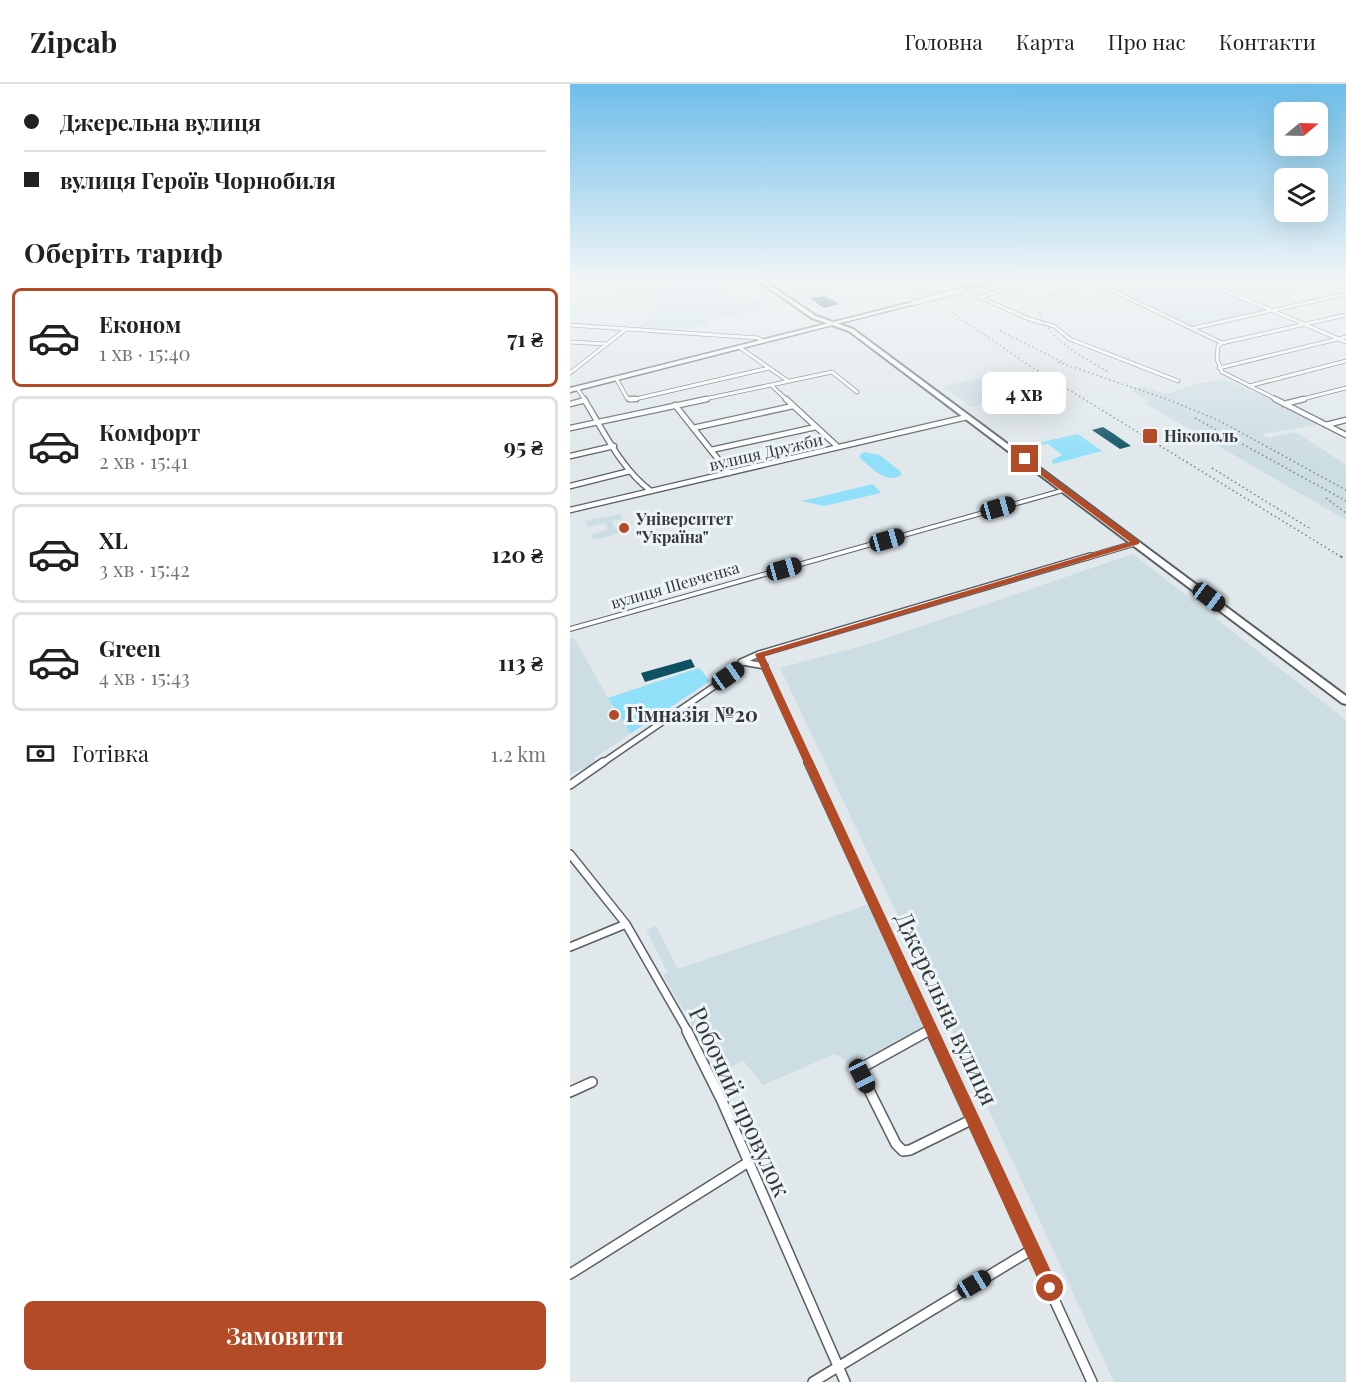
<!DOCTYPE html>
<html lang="uk">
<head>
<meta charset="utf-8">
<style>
  body { margin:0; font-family:"Playfair Display",serif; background:#f6f6f6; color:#202124; height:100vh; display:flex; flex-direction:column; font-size:22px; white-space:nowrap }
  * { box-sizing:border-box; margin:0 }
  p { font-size:20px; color:#757577 }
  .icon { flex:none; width:33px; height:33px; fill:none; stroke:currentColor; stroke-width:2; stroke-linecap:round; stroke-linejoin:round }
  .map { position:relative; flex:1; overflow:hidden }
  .panel { display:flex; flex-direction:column; background:#fff; width:570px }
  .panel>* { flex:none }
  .guide { display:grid; align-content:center; height:132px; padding:0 24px; background:#fff }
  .needle { width:39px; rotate:71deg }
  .tools { position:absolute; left:704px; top:18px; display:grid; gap:12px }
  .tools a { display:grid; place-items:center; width:54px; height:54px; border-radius:9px; background:#fff; box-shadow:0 6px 24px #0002; font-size:30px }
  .end { position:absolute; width:27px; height:27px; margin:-14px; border:8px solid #b34c26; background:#fff; box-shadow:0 0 0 3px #fff }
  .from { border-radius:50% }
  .bubble { position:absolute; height:42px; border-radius:9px; background:#fff; box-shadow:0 6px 24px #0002; font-size:20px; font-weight:700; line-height:42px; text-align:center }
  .car { position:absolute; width:18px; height:36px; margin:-18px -9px; border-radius:8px; box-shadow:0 0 4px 2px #0007; background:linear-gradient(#222 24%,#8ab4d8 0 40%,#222 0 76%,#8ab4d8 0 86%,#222 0) }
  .guide b { display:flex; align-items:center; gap:21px; height:57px; font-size:22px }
  .guide b+b { border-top:2px solid #e0e0e0 }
  .guide i { width:15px; height:15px; background:#202124 }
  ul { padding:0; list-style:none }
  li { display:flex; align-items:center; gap:18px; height:99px; margin:0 12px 9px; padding:0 12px; border:3px solid #e0e0e0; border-radius:9px }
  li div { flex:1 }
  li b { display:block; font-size:22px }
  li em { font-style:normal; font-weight:700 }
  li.current { border-color:#b34c26 }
  li>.icon { width:54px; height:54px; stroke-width:1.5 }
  h2 { padding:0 24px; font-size:27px; line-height:72px }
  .pay { display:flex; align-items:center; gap:15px; height:66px; padding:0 24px; font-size:22px }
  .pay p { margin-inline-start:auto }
  .action { display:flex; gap:12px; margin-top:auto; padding:12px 24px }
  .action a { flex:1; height:69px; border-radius:9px; background:#b34c26; color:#fff; font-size:24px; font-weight:700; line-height:69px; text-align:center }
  header { display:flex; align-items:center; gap:36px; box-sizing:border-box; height:84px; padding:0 30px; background:#fff; border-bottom:2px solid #e0e0e0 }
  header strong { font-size:28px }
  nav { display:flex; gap:33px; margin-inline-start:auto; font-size:21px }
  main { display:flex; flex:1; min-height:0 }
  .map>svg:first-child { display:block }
</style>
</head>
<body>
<header>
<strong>Zipcab</strong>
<nav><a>Головна</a><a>Карта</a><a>Про нас</a><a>Контакти</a></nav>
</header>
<main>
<section class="panel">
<div class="guide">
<b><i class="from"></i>Джерельна вулиця</b>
<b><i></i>вулиця Героїв Чорнобиля</b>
</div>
<h2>Оберіть тариф</h2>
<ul>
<li class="current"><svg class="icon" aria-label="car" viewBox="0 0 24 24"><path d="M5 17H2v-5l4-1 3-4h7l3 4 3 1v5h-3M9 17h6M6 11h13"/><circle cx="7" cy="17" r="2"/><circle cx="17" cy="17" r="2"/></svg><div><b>Економ</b><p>1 хв · 15:40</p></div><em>71 ₴</em></li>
<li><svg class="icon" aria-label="car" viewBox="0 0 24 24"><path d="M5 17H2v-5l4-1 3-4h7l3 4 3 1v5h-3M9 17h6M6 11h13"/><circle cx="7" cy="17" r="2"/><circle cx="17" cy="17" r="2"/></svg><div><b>Комфорт</b><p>2 хв · 15:41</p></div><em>95 ₴</em></li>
<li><svg class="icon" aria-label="car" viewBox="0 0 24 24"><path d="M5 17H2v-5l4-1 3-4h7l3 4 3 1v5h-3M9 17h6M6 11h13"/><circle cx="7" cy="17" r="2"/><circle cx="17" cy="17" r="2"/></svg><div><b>XL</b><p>3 хв · 15:42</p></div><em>120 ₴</em></li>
<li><svg class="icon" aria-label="car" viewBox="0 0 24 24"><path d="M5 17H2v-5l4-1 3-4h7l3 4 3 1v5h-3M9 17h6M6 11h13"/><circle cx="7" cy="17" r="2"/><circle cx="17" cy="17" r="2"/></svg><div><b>Green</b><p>4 хв · 15:43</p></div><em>113 ₴</em></li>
</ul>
<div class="pay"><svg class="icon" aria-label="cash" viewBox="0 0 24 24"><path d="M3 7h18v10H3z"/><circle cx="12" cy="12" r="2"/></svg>Готівка<p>1.2 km</p></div>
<div class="action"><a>Замовити</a></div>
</section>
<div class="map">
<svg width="776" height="1298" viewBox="0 0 776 1298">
  <rect width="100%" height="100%" fill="#e0e8eb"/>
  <!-- built -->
  <path fill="#ccdde3" d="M199,195H307L312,200L220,209Z
    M580,195H622L696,226L623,242L537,202Z
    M638,195H776V196L687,214Z
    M175,197L180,201L155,206L169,220L189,217L198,224L144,235L137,237L140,240L112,245L70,243L80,234L76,233L93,217V212H47L64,199L135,201L131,206Z
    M419,293L449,312L401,323L373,302Z
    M655,295L682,308L685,307L742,335L748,341L691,350L698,354L726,348L776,381V436L576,320L578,317L561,307L573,302L596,310L626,300Z
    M50,430L53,435L42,437L45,444L57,442L60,447L23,456L21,450L38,446L35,439L18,443L15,437Z
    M563,470L776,636V1298H544L385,952L210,584L299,560Z
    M4,554L38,614L129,584L140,597L24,674L27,680L0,690V555Z
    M302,819L357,944L281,987L275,976L265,970L193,1001L173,976L150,989L93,891L98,889L76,846L86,842L108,885Z"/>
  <!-- green -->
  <path fill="#90e0f9" d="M167,195C157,207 108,199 92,199L84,196Z
    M508,350L532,367L483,380L482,376L492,371L478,360L458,361Z
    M294,368L310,371L331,388V391C316,401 303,384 291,375L289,372Z
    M303,400L311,409L254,422L232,417Z
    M129,584L140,597L61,649L38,614Z"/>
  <!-- building -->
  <path fill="#0d5162" d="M255,212L269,220L254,224L240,214Z
    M533,343L544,350L561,362L550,365L522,346Z
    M121,575L125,583L75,598L71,589Z"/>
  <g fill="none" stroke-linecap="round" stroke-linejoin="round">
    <!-- minor-far4 casing -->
    <g stroke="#596063" stroke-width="4.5">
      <path id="minor-far4" d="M476,195L409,213L459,235L484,242L500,255L608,297
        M628,195L776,258
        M531,201L652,259L648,262L647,275L652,288L708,316
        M0,241L188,254L193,257
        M624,244L776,210
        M0,258L37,260
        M652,259L776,231
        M169,263L218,297
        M649,284L776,253
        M0,289L56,245
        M46,294L57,314L61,316L199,284
        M201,301L217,316
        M679,302L776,277
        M7,304L15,316
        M130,316L262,288L287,308
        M729,316L776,304"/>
    </g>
    <!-- minor-far3 casing -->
    <g stroke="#596063" stroke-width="7">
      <path id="minor-far3" d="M14,315C33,346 51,385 81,407
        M59,315H66
        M216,315L268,363
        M705,315L776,351
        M0,320L15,316
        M714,320L734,315
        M105,321L159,389
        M756,341L776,336
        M0,344L137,315
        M123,344L223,322
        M141,366L246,343
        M0,372L44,362
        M0,402L60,387
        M0,426L397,333
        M515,474L566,459"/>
    </g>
    <!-- minor-far2 casing -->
    <g stroke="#596063" stroke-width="8">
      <path id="minor-far2" d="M189,570L239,680
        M172,578L195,582
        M31,680L168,586L171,578L189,570L520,472"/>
    </g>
    <!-- minor-far1 casing -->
    <g stroke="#596063" stroke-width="10">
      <path id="minor-far1" d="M238,678L362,948
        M0,701L33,678
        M0,770L56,840L118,948
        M0,863L56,840
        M355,948L361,945"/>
    </g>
    <!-- minor casing -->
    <g stroke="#596063" stroke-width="12">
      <path id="minor" d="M117,947L152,1017L275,1298
        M358,947L293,983L292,992L326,1060L333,1067L340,1066L403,1035
        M361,947L522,1298
        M0,1008L22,998
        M0,1190L177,1079
        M243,1298L463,1165"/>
    </g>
    <!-- tertiary casing -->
    <g stroke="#596063" stroke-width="2">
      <path id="tertiary" d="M495,404L497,405V407L0,547V543Z"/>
    </g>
    <!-- secondary casing -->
    <g stroke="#596063" stroke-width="3">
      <path id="secondary" d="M431,195H437L389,206L387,205Z
        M343,218L345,220L0,308V304Z"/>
    </g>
    <!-- primary casing -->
    <g stroke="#596063" stroke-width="4">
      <path id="primary" d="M186,195H191L246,232L283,245L776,612V620L772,619L279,247L242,234Z"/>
    </g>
    <!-- minor-far4 -->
    <use href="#minor-far4" stroke="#fff" stroke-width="3"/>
    <!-- minor-far3 -->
    <use href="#minor-far3" stroke="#fff" stroke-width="4.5"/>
    <!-- minor-far2 -->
    <use href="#minor-far2" stroke="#fff" stroke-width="5"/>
    <!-- minor-far1 -->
    <use href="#minor-far1" stroke="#fff" stroke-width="7"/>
    <!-- minor -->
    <use href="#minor" stroke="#fff" stroke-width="9"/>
    <!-- tertiary -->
    <use href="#tertiary" fill="#fff" fill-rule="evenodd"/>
    <!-- secondary -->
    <use href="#secondary" fill="#fff" fill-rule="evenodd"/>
    <!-- primary -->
    <use href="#primary" fill="#fff" fill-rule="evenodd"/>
    <!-- rail-far1 -->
    <path stroke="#7b8081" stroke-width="1.5" stroke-dasharray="1.5 3" stroke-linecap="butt" d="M333,195L460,282L773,474
      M533,199L557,195
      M430,247L495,279
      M488,278L599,316L648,336L776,406
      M537,287C512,273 477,254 468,226L480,212L541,195
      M625,334L776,417
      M642,384L739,444
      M756,414L776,429"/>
    <!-- rail -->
    <path stroke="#7b8081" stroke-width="2" stroke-dasharray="3 5" stroke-linecap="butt" d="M770,472L776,476"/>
    <!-- secondary-bridge casing -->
    <g stroke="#596063" stroke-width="6" stroke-linecap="butt">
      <path id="secondary-bridge" d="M343,219L392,206"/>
    </g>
    <!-- secondary-bridge -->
    <use href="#secondary-bridge" stroke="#fff" stroke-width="4.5"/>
  </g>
  <!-- sky -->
  <linearGradient id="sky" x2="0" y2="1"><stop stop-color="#6ebeea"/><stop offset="0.52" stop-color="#f1f5f6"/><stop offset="1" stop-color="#f1f5f6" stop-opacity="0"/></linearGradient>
  <rect width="776" height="376" fill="url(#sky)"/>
  <!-- route -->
  <path fill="#b34c26" d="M452,374H457L569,457V460L194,572L486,1198L488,1204L486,1209L480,1212L474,1209L185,570L560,458L452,377Z"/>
  <!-- markers -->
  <g fill="#b34c26" stroke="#edf5f8" stroke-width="2">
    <rect x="572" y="344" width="16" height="16" rx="3"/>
    <circle cx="54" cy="444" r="6"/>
    <circle cx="44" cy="631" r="6"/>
  </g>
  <g text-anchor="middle" stroke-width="6" stroke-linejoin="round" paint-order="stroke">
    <!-- far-poi labels -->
    <g font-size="16" font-weight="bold" fill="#353839" stroke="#edf5f8" text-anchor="start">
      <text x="594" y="358">Нікополь</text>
      <text x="66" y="441">Університет<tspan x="66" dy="18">"Україна"</tspan></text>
    </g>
    <!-- far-street labels -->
    <g font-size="16" fill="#353839" stroke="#edf5f8">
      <text transform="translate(196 368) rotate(-13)" y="6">вулиця Дружби</text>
      <text transform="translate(105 501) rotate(-16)" y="6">вулиця Шевченка</text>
    </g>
    <!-- poi labels -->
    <g font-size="20" font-weight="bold" fill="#353839" stroke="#edf5f8" text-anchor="start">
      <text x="56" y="638">Гімназія №20</text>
    </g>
    <!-- near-street labels -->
    <g font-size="24" fill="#353839" stroke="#edf5f8">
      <text transform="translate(376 925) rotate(65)" y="8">Джерельна вулиця</text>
      <text transform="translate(169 1018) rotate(65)" y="8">Робочий провулок</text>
    </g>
  </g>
</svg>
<div class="tools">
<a><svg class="needle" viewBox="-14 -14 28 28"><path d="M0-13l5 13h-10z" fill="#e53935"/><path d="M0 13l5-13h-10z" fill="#757577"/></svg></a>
<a><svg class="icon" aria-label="layers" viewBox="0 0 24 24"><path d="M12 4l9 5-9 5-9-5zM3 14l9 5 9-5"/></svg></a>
</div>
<i class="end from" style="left:480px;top:1204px"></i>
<i class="end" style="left:455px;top:375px"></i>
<div class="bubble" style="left:412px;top:288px;width:84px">4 хв</div>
<i class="car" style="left:428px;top:424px;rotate:74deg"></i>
<i class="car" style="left:317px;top:456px;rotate:74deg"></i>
<i class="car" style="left:214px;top:485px;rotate:74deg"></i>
<i class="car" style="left:639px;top:513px;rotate:127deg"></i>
<i class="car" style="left:158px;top:592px;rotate:55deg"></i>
<i class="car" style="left:292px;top:992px;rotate:153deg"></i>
<i class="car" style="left:404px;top:1200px;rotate:59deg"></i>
</div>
</main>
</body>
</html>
